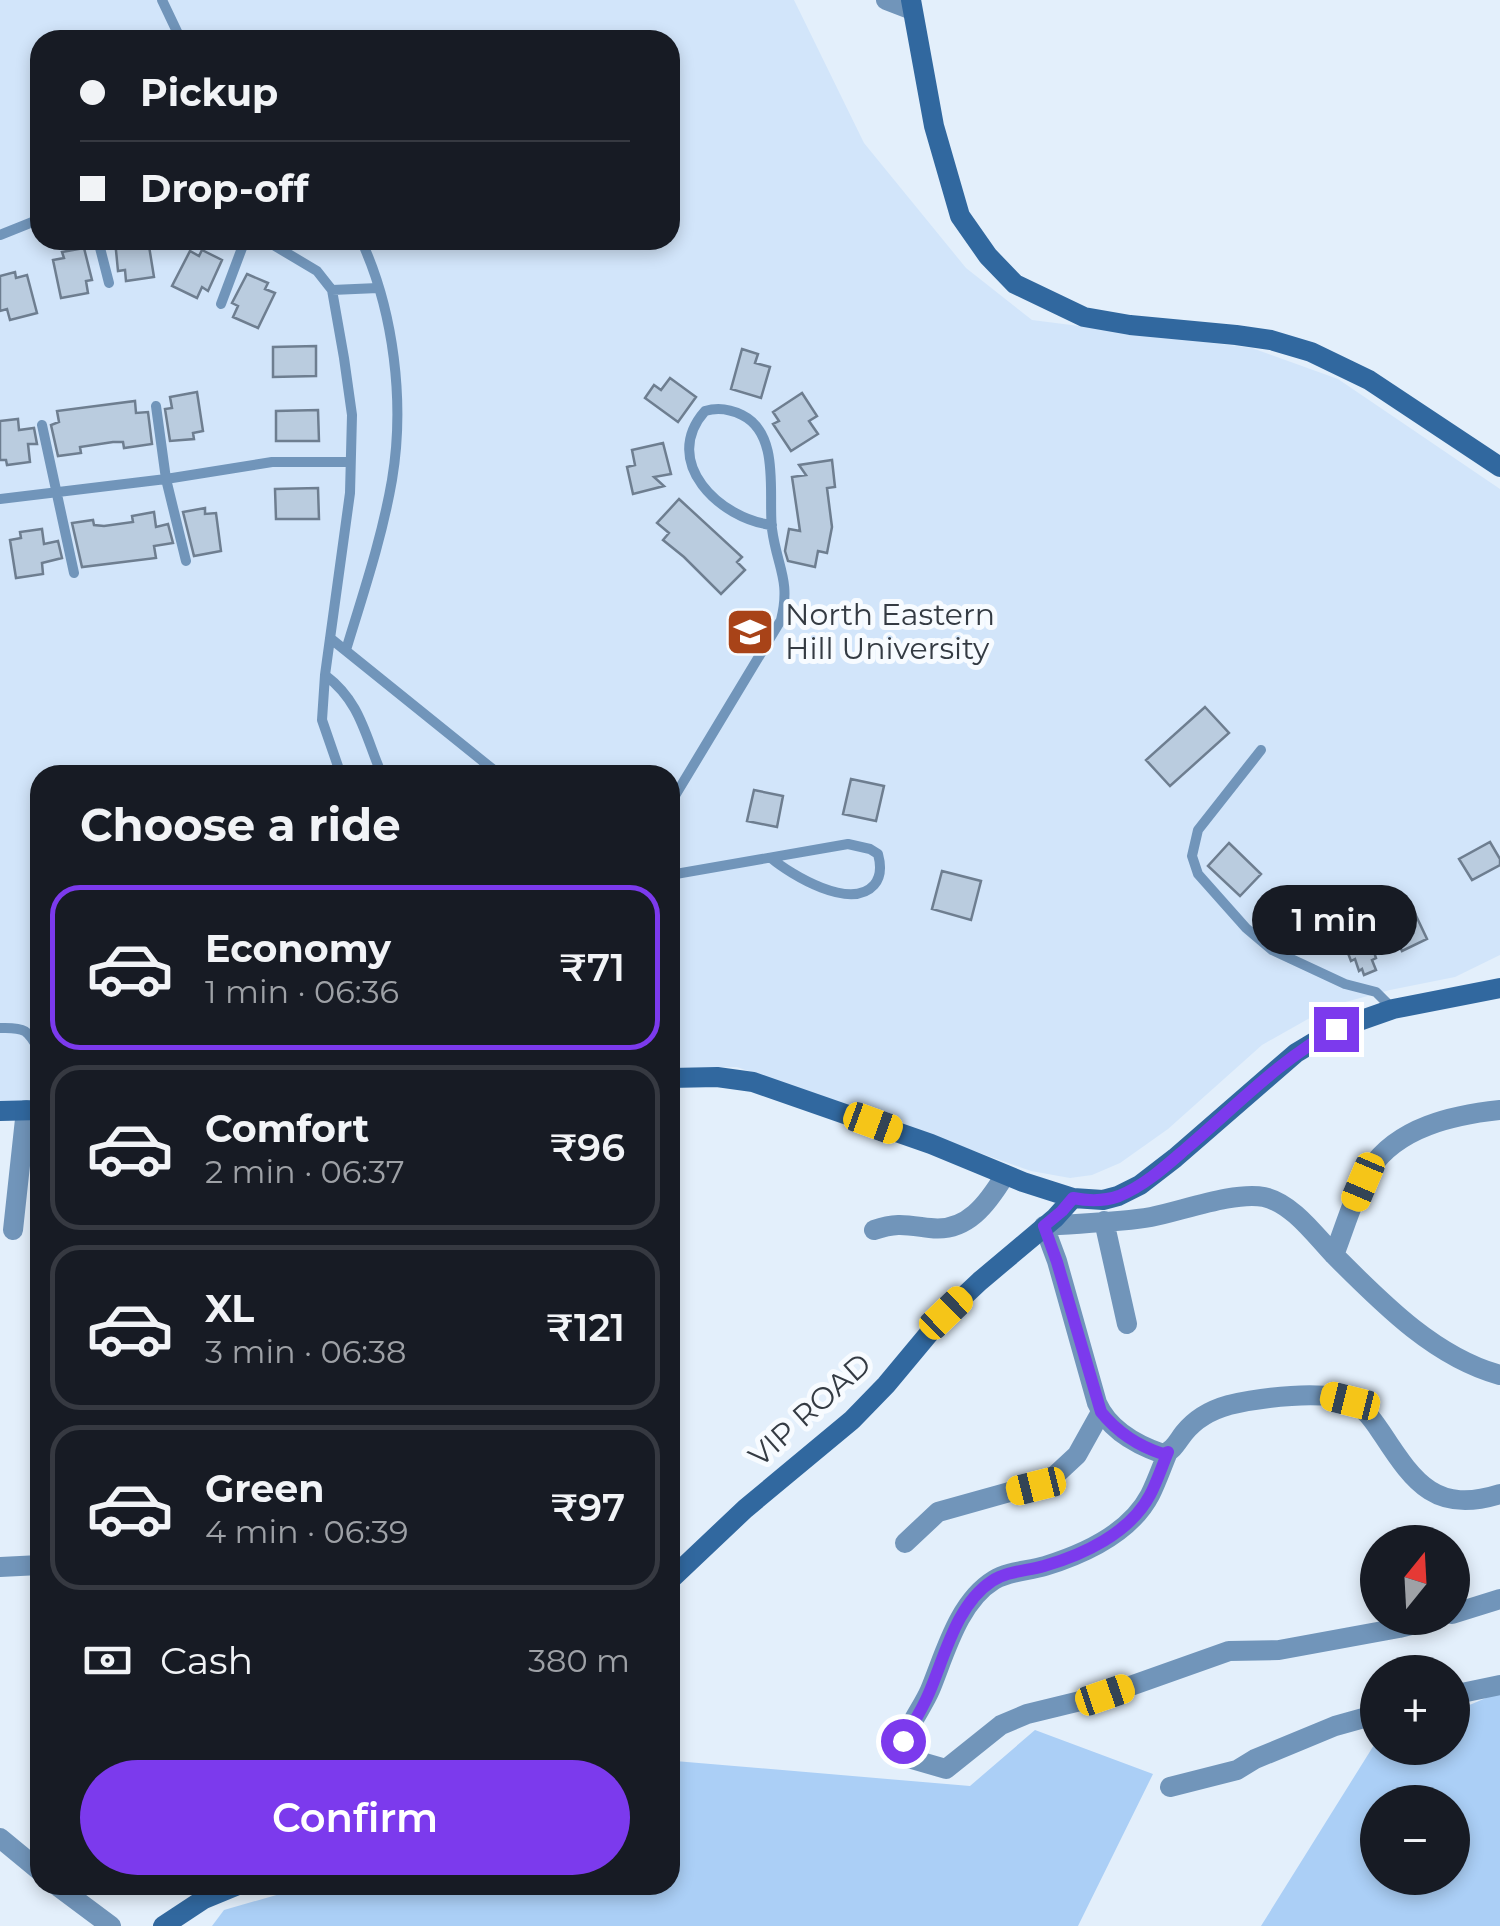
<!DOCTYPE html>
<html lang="en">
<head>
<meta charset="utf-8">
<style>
  body { margin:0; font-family:Montserrat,sans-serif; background:#242831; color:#f1f3f6; height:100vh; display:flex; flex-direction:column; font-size:38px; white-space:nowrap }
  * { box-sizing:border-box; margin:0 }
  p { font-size:32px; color:#9ea1a6 }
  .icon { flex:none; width:55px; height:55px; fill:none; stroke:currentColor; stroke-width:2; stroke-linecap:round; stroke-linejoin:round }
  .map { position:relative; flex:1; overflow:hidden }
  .panel { position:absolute; left:30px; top:765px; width:650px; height:1130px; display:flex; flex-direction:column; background:#171b24; border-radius:30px; box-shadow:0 5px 15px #0003 }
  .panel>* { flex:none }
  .guide { position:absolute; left:30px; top:30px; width:650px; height:220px; border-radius:30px; box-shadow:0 5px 15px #0003; display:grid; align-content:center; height:220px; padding:0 50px; background:#171b24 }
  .needle { width:65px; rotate:18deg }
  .controls { position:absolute; left:1360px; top:1525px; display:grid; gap:20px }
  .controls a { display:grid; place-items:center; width:110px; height:110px; border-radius:50%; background:#171b24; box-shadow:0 5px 15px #0003; font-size:50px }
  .end { position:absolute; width:45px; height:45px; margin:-22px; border:12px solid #7c3aed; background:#fff; box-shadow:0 0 0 5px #fff }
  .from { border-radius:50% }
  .bubble { position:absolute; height:70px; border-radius:35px; background:#171b24; box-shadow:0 5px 15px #0003; font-size:32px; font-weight:600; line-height:70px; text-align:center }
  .car { position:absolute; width:30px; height:60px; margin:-30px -15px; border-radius:12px; box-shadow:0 0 8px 2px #0007; background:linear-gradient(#f5c518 24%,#345 0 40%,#f5c518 0 76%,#345 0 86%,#f5c518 0) }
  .guide b { display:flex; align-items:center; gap:35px; height:95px; font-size:38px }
  .guide b+b { border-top:2px solid #363941 }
  .guide i { width:25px; height:25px; background:#f1f3f6 }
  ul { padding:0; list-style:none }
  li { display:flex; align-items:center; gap:30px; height:165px; margin:0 20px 15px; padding:0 30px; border:5px solid #363941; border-radius:30px }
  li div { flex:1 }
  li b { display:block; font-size:38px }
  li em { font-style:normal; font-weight:600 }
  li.current { border-color:#7c3aed }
  li>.icon { width:90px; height:90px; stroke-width:1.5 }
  h2 { padding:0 50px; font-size:45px; line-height:120px }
  .pay { display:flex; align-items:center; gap:25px; height:110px; padding:0 50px; font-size:38px }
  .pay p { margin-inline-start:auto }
  .button { display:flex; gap:20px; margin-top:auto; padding:20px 50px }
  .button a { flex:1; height:115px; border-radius:60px; background:#7c3aed; color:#fff; font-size:40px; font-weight:600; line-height:115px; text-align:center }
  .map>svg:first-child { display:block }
</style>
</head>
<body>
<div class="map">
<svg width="1500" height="1926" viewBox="0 0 1500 1926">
  <rect width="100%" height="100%" fill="#e3effb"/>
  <!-- built -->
  <path fill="#d2e5fa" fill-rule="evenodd" d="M0,0H794L864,143L966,268L1032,320L1252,348L1338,379L1500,489V955L1455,977L1390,990L1338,1004L1308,1019L1262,1045L1168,1129L1120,1163L1092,1175L1070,1178L1031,1171L737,1067L670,1068V775H40V1104L0,1103ZM40,40H670V240H40Z"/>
  <!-- green -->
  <path fill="#abcff6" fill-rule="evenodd" d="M1500,1692V1926H1261L1374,1745L1377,1743L1378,1748H1452L1453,1712ZM1378,1802H1452V1878H1378Z
    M1035,1730L1153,1774L1078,1926H212L224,1910L311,1885H670V1763L675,1761L970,1786Z"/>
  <!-- building -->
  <path fill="#baccdf" stroke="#6e7e90" stroke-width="2.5" d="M115,240H148L154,277L126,281L125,270L118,271Z
    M84,248L92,280L86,281L88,293L61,298L53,260L64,258L62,252Z
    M202,250L222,260L208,291L202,287L197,298L172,286L190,251L199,256Z
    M15,272L16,278L27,275L37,313L10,320L7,309L0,311V276Z
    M247,274L268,283L265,289L275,293L258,328L233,317L238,306L232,303Z
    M316,346V376L273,377V347Z
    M742,349L758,354L755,363L770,367L761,398L731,389Z
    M670,378L696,397L678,422L645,398L654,385L661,390Z
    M197,392L203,431L193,433L194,439L170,441L165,409L172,408L170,397Z
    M802,393L817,416L809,421L818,434L791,451L773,424L779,421L773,412Z
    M135,401L136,413L148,412L152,444L124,448L123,442H113L80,447L81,453L58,456L51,425L59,422L57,411Z
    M318,410L319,441H276V411Z
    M18,419L19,430L34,428L37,444H28L30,462L7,465L6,460H0V421Z
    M663,443L671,474L654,477L664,486L633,494L627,467L635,465L632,450Z
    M832,460L835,487L827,488L832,527L827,553L818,551L815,567L788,561L785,551L789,529L800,531L792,477L806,475L799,465Z
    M318,488L319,519H276L275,489Z
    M679,499L742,557L737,562L745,570L721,594L684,557L663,540L669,533L657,523Z
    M205,508V514L216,513L221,551L194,556L183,512Z
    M154,512L156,527L168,524L173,543L154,546L156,558L82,567L72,523L93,520L94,525L104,526L133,522L132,516Z
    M42,529L44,544L58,541L62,558L42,563L43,574L16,578L10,540L21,538L20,532Z
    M1205,707L1229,733L1170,786L1146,760Z
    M851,779L884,786L876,821L843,814Z
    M754,790L783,796L777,827L747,821Z
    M1490,842L1500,859V865L1472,880L1459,859Z
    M1229,843L1261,874L1240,896L1208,866Z
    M942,871L981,881L971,920L932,909Z
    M1410,903L1427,939L1402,951L1385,915Z
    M1359,927L1366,945L1371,943L1376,958L1372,960L1376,970L1364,975L1362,969L1359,971L1355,959L1351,961L1346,948L1352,946L1346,932Z"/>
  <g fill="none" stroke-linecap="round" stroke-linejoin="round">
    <!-- lane -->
    <path stroke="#7195ba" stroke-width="10" d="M162,0L181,40
      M0,235L40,219
      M98,240L109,283
      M265,240L317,271L332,290L344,358L352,415L350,493L325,675L322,720L341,775
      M332,290L378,288
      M221,304L245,240
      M156,406L166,479L186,561
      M42,425L74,573
      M0,499L166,479L272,462H350
      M330,638L500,775
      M346,650C363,594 382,538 392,480C405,403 394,311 361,240
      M325,675C361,702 365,736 382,775
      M1261,750L1198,830L1192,856L1198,874L1246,928L1272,950L1345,984L1376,992L1393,1009
      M670,804L781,620C791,580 777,567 772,529C768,496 781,434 742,415C730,409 718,407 705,411C660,462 720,519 772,525
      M670,875L848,844L870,849L878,854C881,865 882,876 874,885C851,911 791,875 771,858
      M0,1028C27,1027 28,1031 40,1052"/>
    <!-- street -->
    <path stroke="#7195ba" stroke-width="20" d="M886,0L912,10
      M1104,1221L1127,1324
      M13,1230L26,1110
      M874,1230C897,1222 906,1225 930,1228C967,1233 988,1203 1005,1175
      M1334,1255C1345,1227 1354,1194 1370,1169C1398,1127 1453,1115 1500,1110
      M1500,1375C1434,1357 1381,1302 1334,1255C1315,1235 1292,1203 1264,1197C1235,1191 1182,1211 1151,1217C1116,1223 1079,1223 1044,1226L1057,1261L1097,1403C1109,1430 1137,1445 1163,1454C1174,1450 1177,1442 1184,1433C1196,1418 1211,1410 1229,1405C1258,1398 1325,1389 1352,1402C1366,1409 1374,1422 1383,1435C1415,1484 1437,1514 1500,1494
      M1168,1452C1162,1466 1157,1481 1150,1495C1130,1533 1084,1554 1045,1566C1029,1571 1009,1571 994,1580C958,1602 945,1654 930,1690C921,1711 903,1730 903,1753L908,1758L946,1769L1001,1725L1027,1714L1105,1695L1229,1651L1279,1650L1399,1628L1439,1618
      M905,1543L938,1512L1049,1481L1077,1455L1101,1412
      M0,1567L40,1565
      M1452,1614L1500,1599
      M1452,1695L1500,1685
      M1170,1787L1237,1770L1255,1759L1335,1726L1378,1714
      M0,1838L40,1871
      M56,1885L111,1926"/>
    <!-- secondary -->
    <path stroke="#31689f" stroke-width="20" d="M911,0L934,126L960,216L988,256L1015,284L1084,317L1130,325L1236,335L1271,340L1311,352L1369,380L1500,467
      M670,1078L717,1077L753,1082L931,1144L1023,1182L1073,1198L1103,1200L1118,1196L1140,1185L1175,1158L1296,1053L1336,1029L1393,1009L1500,988
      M0,1111L40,1110
      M670,1580L745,1509L852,1420L886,1385L946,1313L980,1281L1055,1218L1073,1198
      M163,1926L204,1899L238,1885"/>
  </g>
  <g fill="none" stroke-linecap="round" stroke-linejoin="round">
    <!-- route -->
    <path stroke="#7c3aed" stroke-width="12" d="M903,1741C912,1725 922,1710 929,1693C945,1656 956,1605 992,1581C1007,1571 1027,1571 1044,1566C1083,1555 1130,1533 1150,1495C1157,1482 1162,1466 1168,1452L1163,1454C1138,1446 1118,1433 1101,1412L1057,1262L1044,1226L1062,1211L1073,1198C1088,1201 1105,1201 1119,1196C1146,1185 1168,1164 1189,1146C1237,1105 1281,1059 1336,1029"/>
  </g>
  <!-- icons -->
  <defs>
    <g id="university-square" transform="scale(2.5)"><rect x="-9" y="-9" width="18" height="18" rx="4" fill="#a84318" stroke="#f7fbff"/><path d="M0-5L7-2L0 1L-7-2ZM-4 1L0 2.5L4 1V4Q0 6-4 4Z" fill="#fff"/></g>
  </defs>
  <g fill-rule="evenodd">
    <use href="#university-square" x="750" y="632"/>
  </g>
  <g text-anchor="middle" stroke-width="10" stroke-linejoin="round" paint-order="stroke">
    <!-- poi labels -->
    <g font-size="30" fill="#343b43" stroke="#f7fbff" text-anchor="start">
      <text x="785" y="625">North Eastern<tspan x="785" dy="34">Hill University</tspan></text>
    </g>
    <!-- street labels -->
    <g font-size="30" fill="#343b43" stroke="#f7fbff">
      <text transform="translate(810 1410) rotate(-42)" y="10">VIP ROAD</text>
    </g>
  </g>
</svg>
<div class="controls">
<a><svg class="needle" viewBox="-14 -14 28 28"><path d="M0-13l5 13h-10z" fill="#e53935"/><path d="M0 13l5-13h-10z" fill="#9ea1a6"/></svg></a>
<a>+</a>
<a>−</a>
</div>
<i class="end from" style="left:903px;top:1741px"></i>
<i class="end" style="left:1336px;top:1029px"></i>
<div class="bubble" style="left:1252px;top:885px;width:165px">1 min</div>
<i class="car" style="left:873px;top:1123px;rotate:110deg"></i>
<i class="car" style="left:1363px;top:1182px;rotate:203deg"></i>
<i class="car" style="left:946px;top:1313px;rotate:46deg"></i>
<i class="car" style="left:1350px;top:1401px;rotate:284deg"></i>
<i class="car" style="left:1036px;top:1486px;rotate:256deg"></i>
<i class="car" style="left:1105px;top:1695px;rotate:71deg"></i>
<div class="guide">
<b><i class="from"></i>Pickup</b>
<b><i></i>Drop-off</b>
</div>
<section class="panel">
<h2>Choose a ride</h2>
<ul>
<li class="current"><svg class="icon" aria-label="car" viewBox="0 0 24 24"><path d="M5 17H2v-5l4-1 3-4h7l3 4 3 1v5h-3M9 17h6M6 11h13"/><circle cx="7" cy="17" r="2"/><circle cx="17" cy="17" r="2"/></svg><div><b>Economy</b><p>1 min · 06:36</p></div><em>₹71</em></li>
<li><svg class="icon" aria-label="car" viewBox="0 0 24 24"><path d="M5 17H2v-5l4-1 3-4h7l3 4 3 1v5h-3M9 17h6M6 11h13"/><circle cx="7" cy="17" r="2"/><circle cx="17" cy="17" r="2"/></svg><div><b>Comfort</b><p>2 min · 06:37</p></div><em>₹96</em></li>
<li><svg class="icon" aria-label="car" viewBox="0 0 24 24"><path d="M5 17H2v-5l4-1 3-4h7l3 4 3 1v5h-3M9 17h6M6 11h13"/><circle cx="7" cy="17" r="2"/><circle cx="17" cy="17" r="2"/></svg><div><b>XL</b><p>3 min · 06:38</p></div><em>₹121</em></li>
<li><svg class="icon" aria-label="car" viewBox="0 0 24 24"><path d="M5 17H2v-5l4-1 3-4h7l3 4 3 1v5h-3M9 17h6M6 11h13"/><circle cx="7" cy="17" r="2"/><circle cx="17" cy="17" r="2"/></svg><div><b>Green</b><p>4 min · 06:39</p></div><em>₹97</em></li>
</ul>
<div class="pay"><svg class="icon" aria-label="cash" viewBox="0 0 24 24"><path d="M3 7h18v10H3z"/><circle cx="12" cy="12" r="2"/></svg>Cash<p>380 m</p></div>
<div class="button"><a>Confirm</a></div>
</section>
</div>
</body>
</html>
